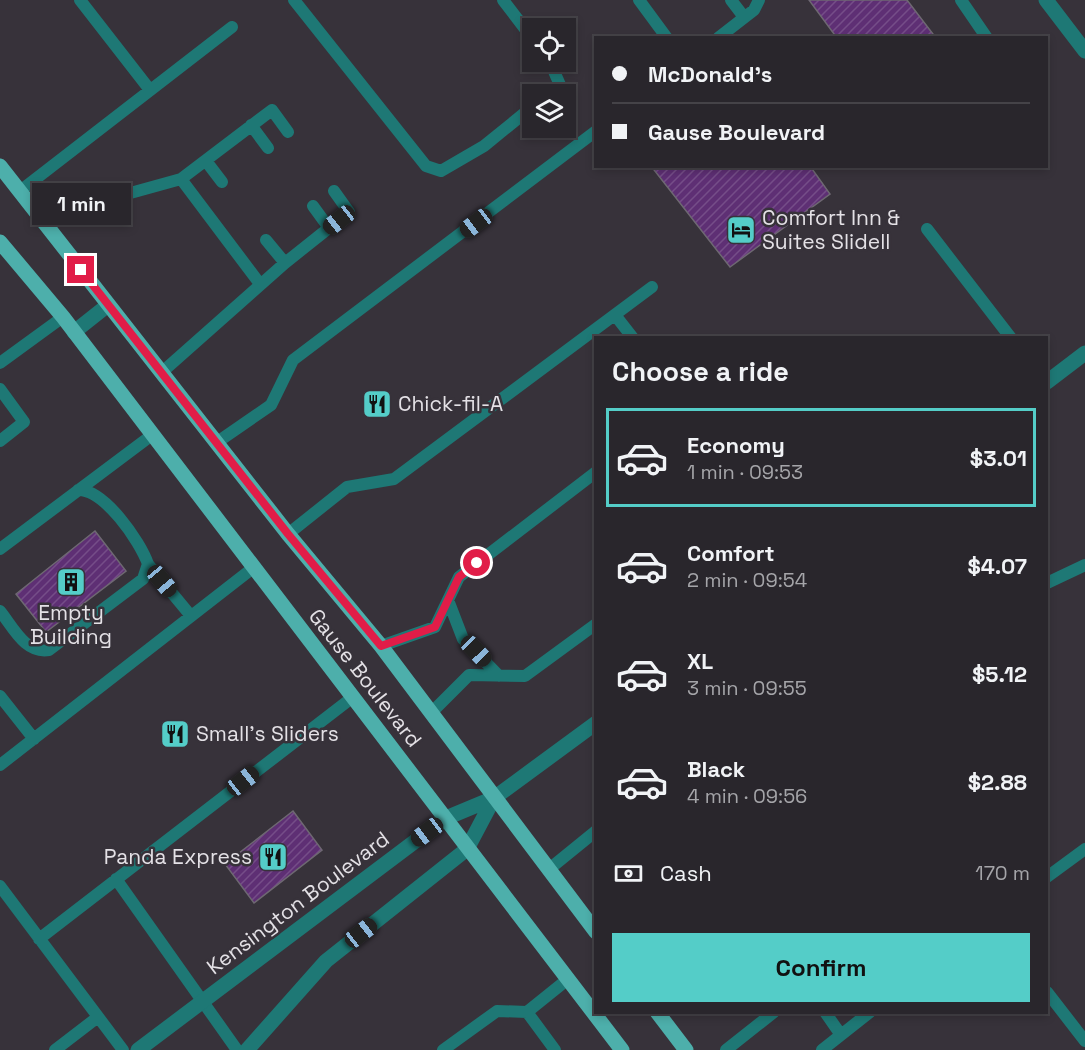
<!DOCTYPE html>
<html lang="en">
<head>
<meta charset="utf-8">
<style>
  body { margin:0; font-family:"Space Grotesk",sans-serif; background:#353238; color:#f1f3f6; height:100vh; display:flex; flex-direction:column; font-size:22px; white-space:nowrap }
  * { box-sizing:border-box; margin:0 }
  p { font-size:20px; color:#a5a5a9 }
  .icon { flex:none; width:33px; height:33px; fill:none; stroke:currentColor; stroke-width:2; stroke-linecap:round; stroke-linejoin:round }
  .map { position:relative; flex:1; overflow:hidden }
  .drawer { position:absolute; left:594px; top:336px; width:454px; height:678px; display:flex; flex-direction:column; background:#29262c; border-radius:0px; box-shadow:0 3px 9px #0003,0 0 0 2px #454348 }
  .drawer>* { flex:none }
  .hud { position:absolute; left:594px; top:36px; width:454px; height:132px; border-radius:0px; box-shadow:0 3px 9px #0003,0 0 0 2px #454348; display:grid; align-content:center; height:132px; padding:0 18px; background:#29262c }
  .buttons { position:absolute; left:522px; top:18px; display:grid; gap:12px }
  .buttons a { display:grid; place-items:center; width:54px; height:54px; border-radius:0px; background:#29262c; box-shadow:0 3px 9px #0003,0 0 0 2px #454348; font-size:30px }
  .end { position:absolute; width:27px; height:27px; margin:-14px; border:8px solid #e11d48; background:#fff; box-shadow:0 0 0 3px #fff }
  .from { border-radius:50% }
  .bubble { position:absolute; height:42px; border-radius:0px; background:#29262c; box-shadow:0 3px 9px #0003,0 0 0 2px #454348; font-size:20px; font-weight:700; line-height:42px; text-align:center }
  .car { position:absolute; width:18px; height:36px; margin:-18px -9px; border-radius:8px; box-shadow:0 0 4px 2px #0007; background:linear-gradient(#222 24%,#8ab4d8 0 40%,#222 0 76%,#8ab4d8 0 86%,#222 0) }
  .hud b { display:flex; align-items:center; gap:21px; height:57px; font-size:22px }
  .hud b+b { border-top:2px solid #454348 }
  .hud i { width:15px; height:15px; background:#f1f3f6 }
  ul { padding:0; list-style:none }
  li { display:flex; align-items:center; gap:18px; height:99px; margin:0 12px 9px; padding:0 6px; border:3px solid transparent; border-radius:0px }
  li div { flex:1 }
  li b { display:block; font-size:22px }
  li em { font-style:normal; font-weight:700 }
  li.selected { border-color:#54cdc8 }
  li>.icon { width:54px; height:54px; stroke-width:1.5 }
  h2 { padding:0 18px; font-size:27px; line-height:72px }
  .pay { display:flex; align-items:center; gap:15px; height:66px; padding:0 18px; font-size:22px }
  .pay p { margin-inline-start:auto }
  .button { display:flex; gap:12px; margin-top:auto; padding:12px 18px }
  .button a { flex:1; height:69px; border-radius:0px; background:#54cdc8; color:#111; font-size:24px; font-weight:700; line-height:69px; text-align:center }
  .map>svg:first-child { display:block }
</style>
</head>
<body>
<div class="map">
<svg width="1085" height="1050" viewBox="0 0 1085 1050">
  <defs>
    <pattern id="building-hatch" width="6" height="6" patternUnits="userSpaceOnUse" patternTransform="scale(1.5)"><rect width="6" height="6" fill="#5e2f74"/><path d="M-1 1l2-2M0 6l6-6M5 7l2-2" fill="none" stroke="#754d88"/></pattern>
  </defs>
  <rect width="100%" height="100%" fill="#37323a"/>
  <!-- building -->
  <path fill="url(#building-hatch)" stroke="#6e6872" stroke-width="1.5" d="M809,0H907L936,38H837Z
    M651,166H810L830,194L730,267Z
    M95,531L126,571L46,632L16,594Z
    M293,811L322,850L254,903L225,864Z"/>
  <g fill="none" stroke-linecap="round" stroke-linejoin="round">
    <!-- service -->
    <path stroke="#1e7875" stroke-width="12" d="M80,0L150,90
      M294,0L426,166L441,171L484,146L532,107
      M503,0L532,38
      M639,0L667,38
      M731,0L744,17
      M961,0L987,38
      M718,38L754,10L759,0
      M549,94L560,85L550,62
      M251,125L268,148
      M206,161L222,182
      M181,179L260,284
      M20,191L232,27
      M313,206L329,228
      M40,218L181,179L272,110L288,132
      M927,229L1011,338
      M266,240L285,263
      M615,315L633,338
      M0,363L63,317
      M161,373L285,263L349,212L334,191
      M0,389L24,422L0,441
      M216,443L271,405L293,360L596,131
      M288,534L347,487L394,479L652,287
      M0,549L152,435
      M148,564L191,616
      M1047,583L1085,565
      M448,600L463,639L499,676
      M0,611C13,627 25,654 49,650L143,579L148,564C140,541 104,489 78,490
      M381,646L435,627L459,577L596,472
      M0,696L34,739
      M432,712L469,675L525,676L596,624
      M0,765L253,568
      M548,870L596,831
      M1047,877L1085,849
      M116,879L237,1050
      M0,886L123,1050
      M39,939L353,697
      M1047,992L1085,1041
      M527,1012L555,1050
      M825,1012L841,1035
      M55,1050L98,1017
      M443,1050L497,1011L527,1012L568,979
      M726,1050L774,1012
      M822,1050L870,1012"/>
    <!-- minor -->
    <path stroke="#1e7875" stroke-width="15" d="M74,332L108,305
      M138,1050L446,818L494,798
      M247,1050L326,961L467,849L494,798"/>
    <!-- tertiary -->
    <path stroke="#1e7875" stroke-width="15" d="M1046,0L1085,51
      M1047,382L1085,353
      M494,798L596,723"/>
    <!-- primary -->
    <path stroke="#4dafab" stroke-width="15" d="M0,166L288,534L381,646L596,932
      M0,242L63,317L622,1050
      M657,1012L686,1050"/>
  </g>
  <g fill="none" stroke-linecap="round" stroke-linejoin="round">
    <!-- route -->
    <path stroke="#e11d48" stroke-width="8" d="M81,270L288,534L381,646L435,627L459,577L477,563"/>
  </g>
  <!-- icons -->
  <defs>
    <g id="hotel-square" transform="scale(1.5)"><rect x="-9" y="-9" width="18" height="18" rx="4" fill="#54cdc8" stroke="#37323a"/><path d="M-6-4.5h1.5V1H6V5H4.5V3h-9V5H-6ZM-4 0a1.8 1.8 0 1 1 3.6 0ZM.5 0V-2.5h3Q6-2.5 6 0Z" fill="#111"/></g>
    <g id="restaurant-square" transform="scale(1.5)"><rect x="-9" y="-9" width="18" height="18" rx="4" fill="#54cdc8" stroke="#37323a"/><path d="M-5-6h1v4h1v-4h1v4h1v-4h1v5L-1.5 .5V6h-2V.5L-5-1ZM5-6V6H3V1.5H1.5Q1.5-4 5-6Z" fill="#111"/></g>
    <g id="building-square" transform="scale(1.5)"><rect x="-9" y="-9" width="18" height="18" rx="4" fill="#54cdc8" stroke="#37323a"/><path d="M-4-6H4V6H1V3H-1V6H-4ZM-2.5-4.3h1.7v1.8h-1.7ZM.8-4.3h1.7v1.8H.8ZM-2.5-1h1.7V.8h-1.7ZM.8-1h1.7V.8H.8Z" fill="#111"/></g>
  </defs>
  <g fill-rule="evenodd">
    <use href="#hotel-square" x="741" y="230"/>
    <use href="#restaurant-square" x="377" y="404"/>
    <use href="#building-square" x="71" y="582"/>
    <use href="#restaurant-square" x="175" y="734"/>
    <use href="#restaurant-square" x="273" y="857"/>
  </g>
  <g text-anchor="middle" stroke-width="5" stroke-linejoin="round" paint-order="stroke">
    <!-- poi labels -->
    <g font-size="21" fill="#e4e1e6" stroke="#37323a" text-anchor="start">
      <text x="762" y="225">Comfort Inn &amp;<tspan x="762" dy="24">Suites Slidell</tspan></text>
      <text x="398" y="411">Chick-fil-A</text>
      <text x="71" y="620" text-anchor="middle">Empty<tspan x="71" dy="24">Building</tspan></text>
      <text x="196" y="741">Small's Sliders</text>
      <text x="252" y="864" text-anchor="end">Panda Express</text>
    </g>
    <!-- street labels -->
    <g font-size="21" fill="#e4e1e6" stroke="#37323a">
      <text transform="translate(365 678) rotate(52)" y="7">Gause Boulevard</text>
      <text transform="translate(298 903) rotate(-37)" y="7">Kensington Boulevard</text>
    </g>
  </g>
</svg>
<div class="buttons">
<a><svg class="icon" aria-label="locate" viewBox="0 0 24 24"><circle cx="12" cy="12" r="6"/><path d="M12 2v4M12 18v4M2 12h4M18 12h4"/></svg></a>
<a><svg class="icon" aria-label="layers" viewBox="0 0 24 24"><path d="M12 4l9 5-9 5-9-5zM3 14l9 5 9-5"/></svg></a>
</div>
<i class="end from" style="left:477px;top:563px"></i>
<i class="end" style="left:81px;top:270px"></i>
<div class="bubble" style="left:32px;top:183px;width:99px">1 min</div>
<i class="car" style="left:339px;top:220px;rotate:232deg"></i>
<i class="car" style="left:476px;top:223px;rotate:233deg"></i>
<i class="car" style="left:162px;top:581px;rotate:140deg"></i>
<i class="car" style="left:476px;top:651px;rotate:136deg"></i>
<i class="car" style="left:243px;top:781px;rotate:52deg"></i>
<i class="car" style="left:427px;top:832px;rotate:233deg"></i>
<i class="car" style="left:361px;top:933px;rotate:52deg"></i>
<div class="hud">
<b><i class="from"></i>McDonald's</b>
<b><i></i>Gause Boulevard</b>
</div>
<section class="drawer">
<h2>Choose a ride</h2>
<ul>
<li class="selected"><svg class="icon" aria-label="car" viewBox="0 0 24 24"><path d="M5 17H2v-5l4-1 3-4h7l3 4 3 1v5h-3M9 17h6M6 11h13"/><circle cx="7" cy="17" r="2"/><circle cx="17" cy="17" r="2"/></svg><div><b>Economy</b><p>1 min · 09:53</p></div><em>$3.01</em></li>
<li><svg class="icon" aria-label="car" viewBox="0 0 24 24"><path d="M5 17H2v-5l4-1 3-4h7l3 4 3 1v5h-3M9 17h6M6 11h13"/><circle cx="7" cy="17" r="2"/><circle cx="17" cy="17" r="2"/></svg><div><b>Comfort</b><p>2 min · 09:54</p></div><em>$4.07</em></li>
<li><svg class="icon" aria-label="car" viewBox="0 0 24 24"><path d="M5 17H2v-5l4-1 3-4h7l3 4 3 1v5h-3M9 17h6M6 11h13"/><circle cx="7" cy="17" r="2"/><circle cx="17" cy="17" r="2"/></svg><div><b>XL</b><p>3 min · 09:55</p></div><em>$5.12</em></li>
<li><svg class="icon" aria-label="car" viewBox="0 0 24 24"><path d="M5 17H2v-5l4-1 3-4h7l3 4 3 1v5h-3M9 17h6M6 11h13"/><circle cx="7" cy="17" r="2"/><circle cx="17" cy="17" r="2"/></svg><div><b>Black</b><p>4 min · 09:56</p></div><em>$2.88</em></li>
</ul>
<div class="pay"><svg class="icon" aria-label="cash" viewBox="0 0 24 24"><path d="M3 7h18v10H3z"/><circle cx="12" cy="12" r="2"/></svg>Cash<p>170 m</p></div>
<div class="button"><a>Confirm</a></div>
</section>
</div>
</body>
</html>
